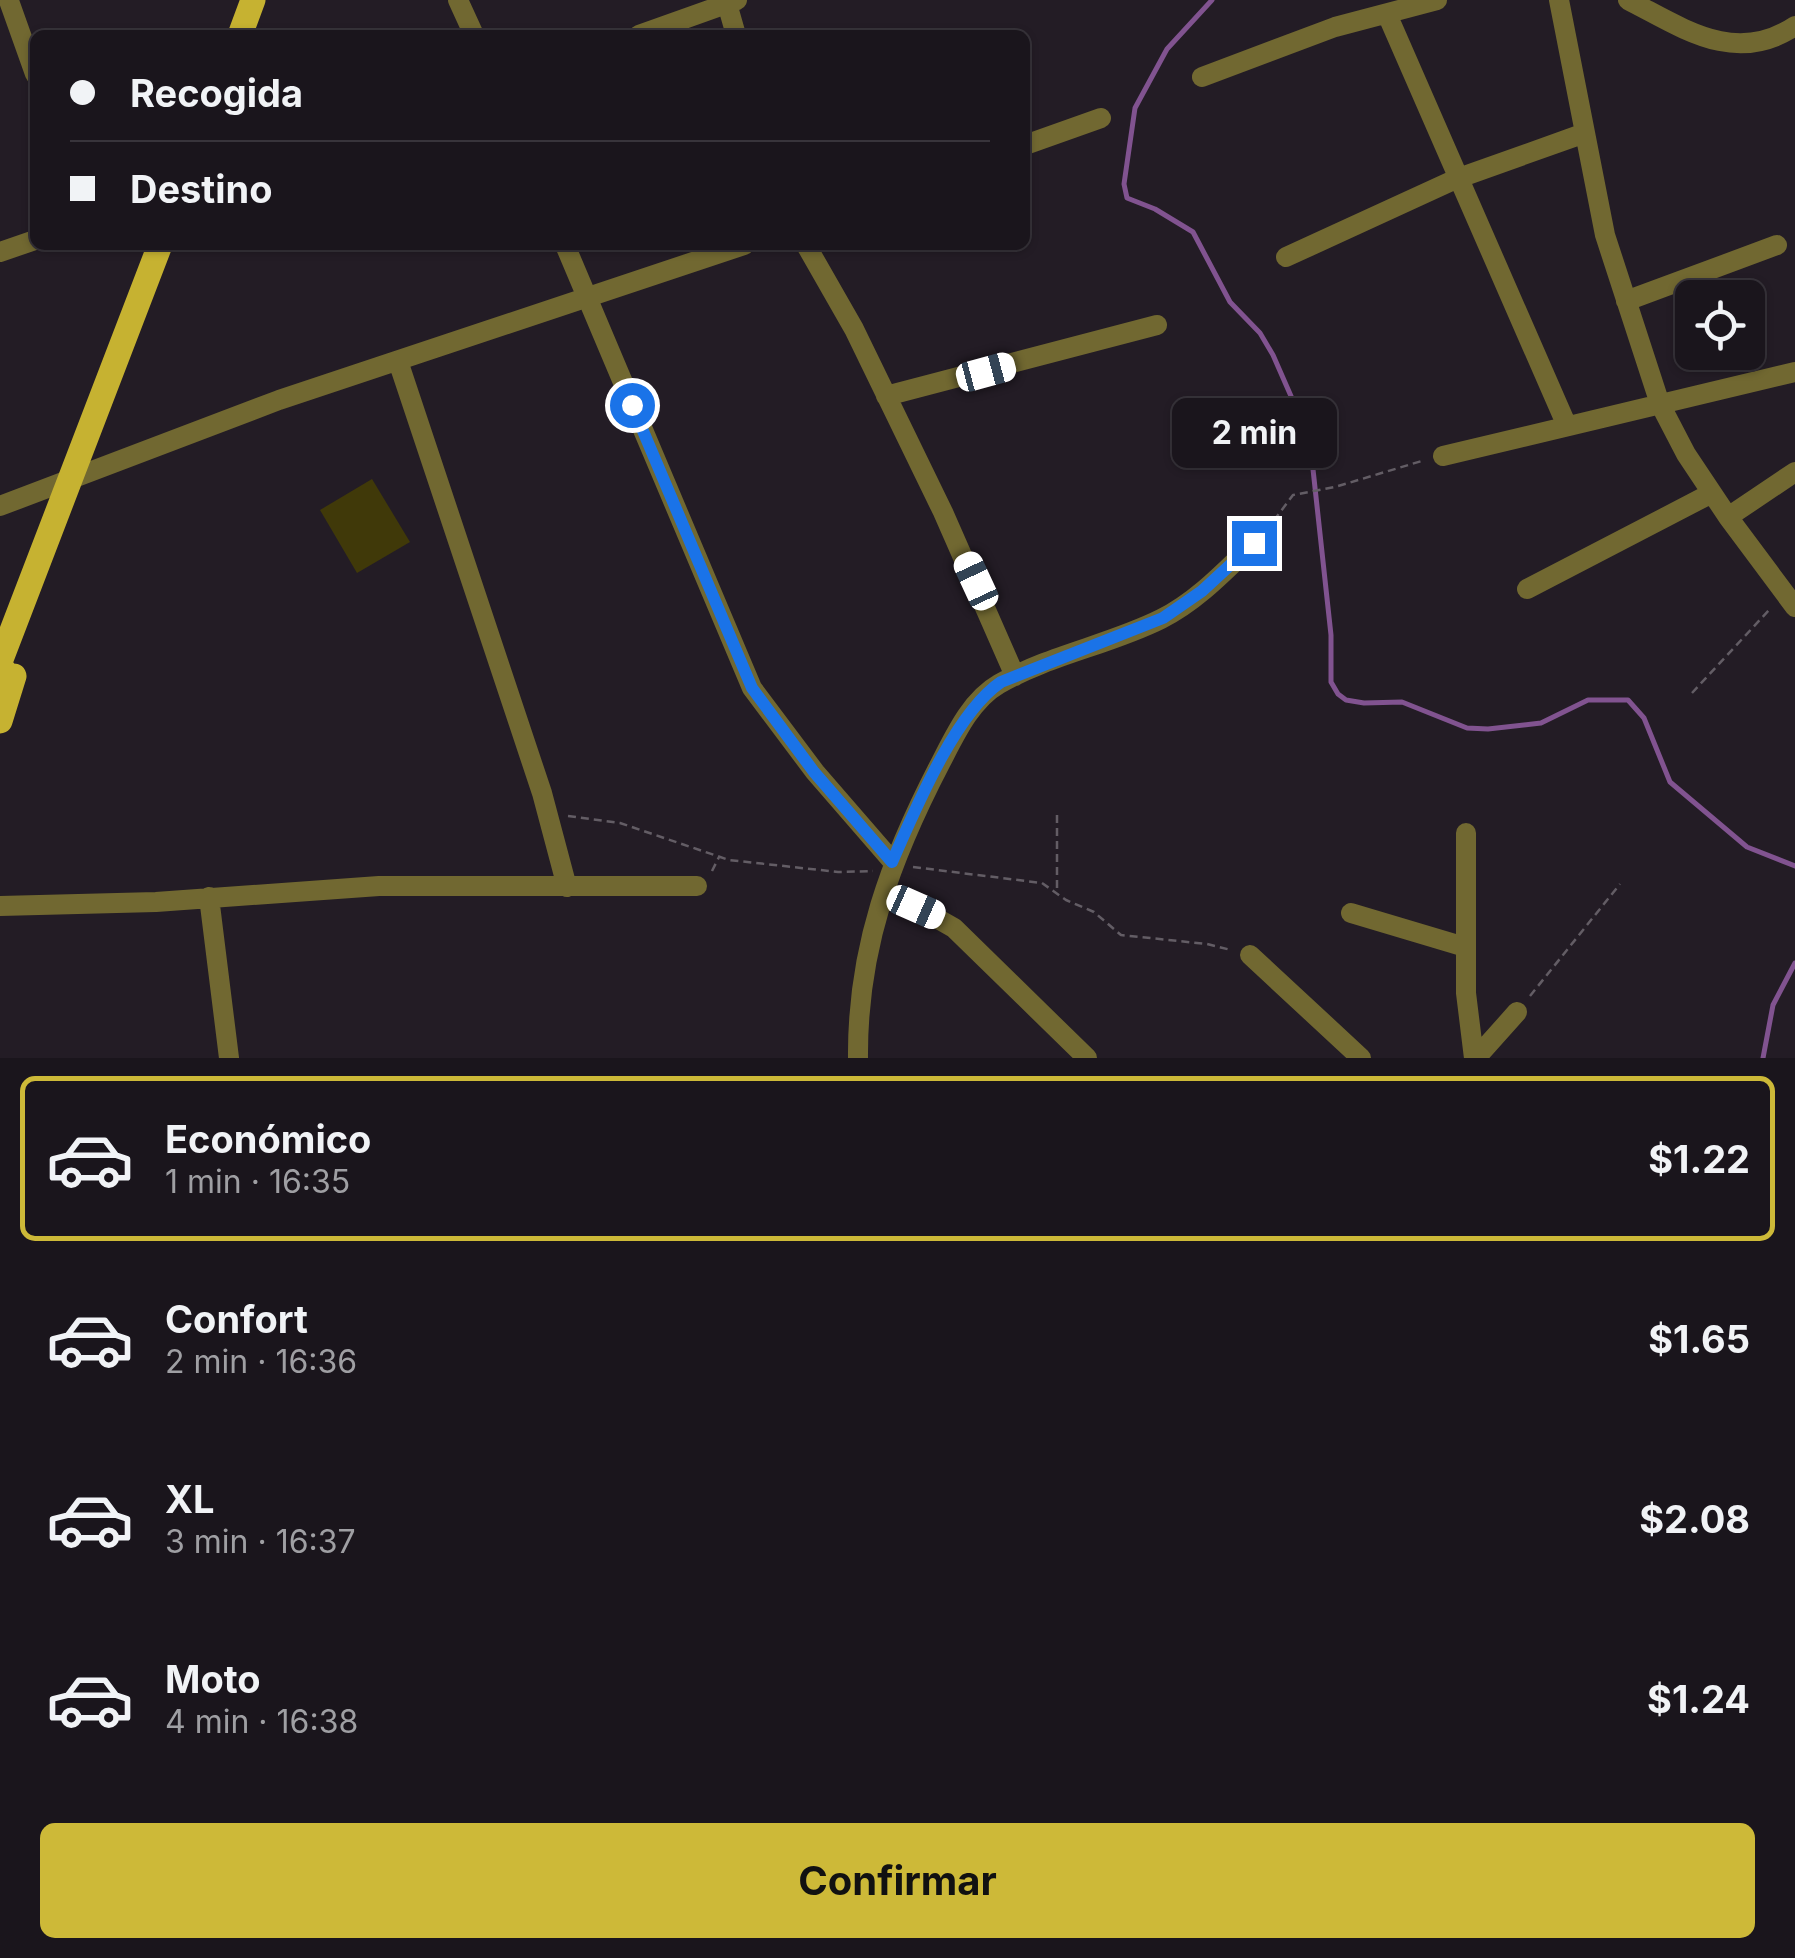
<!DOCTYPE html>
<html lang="es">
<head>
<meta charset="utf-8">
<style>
  body { margin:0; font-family:Inter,sans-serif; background:#272229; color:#f1f3f6; height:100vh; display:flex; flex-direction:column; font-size:38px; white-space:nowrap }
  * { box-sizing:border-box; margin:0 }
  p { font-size:32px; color:#9f9fa3 }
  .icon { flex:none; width:55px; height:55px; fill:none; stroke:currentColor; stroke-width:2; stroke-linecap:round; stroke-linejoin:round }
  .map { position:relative; height:1058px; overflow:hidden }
  .side { display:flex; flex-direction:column; background:#1a151c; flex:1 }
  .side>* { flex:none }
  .top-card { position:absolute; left:30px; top:30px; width:1000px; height:220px; border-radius:15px; box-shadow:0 2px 8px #0004,0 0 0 2px #38343b; display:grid; align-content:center; height:220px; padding:0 40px; background:#1a151c }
  .tools { position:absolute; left:1675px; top:280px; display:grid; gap:20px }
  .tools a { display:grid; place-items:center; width:90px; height:90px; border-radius:15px; background:#1a151c; box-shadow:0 2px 8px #0004,0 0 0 2px #38343b; font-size:50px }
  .end { position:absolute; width:45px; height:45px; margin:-22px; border:12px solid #1a73e8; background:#fff; box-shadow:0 0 0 5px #fff }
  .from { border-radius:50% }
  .bubble { position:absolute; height:70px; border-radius:15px; background:#1a151c; box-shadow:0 2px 8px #0004,0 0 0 2px #38343b; font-size:32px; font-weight:700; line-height:70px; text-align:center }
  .car { position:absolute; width:30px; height:60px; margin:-30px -15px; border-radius:12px; box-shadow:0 0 8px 2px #0007; background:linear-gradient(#fff 24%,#345 0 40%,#fff 0 76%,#345 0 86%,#fff 0) }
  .top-card b { display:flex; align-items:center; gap:35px; height:95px; font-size:38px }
  .top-card b+b { border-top:2px solid #38343b }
  .top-card i { width:25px; height:25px; background:#f1f3f6 }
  ul { padding:18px 0 0; list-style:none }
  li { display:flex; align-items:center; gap:30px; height:165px; margin:0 20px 15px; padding:0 20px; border:5px solid transparent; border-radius:15px }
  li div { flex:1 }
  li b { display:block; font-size:38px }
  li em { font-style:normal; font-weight:700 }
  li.active { border-color:#cdb938 }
  li>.icon { width:90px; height:90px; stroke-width:1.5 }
  .primary-button { display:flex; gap:20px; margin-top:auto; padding:20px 40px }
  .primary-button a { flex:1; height:115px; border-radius:15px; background:#cdb938; color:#111; font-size:40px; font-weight:700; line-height:115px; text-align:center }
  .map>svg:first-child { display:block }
</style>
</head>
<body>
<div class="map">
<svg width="1795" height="1058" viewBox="0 0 1795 1058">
  <rect width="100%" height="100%" fill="#231c25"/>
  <!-- green -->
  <path fill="#403909" d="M372,479L410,542L357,573L320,510Z"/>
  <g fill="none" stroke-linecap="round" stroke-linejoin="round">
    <!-- stream -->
    <path stroke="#815390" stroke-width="5" d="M1212,0L1167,49L1135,108L1124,184L1127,198L1155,209L1193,232L1230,302L1260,333L1273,355L1301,419L1312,460L1331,635V682L1338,694L1346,700L1364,703L1402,702L1467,728L1488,729L1541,723L1588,700H1628L1644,718L1670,782L1747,847L1795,866
      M1763,1058L1773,1005L1795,963"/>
    <!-- path -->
    <path stroke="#635d65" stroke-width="2.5" stroke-dasharray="8 5" stroke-linecap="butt" d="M1266,531L1293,495L1335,487L1425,460
      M1692,693L1770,609
      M1057,815V893
      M568,816L620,823L729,860L838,872L873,871
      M913,867L1042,883L1066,900L1094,912L1121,935L1207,944L1231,950
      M712,871L719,857
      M1530,996L1620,884"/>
    <!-- minor -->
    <path stroke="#716831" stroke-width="20" d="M458,0L474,35
      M726,0L736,35
      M1559,0L1605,235L1660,404L1686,454L1728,517L1795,607
      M1628,0C1683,28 1735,66 1795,26
      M9,1L35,74
      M1387,14L1567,426
      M639,35L737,0
      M1202,77L1335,27L1437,0
      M1025,145L1101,118
      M565,245L752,688L815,772L893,862
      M806,245L854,329L943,512L1015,676
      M0,252L35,240
      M1286,257L1456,179L1585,133
      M1626,301L1777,245
      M398,361L542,793L567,887
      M886,396L1157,325
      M1443,456L1795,372
      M0,506L279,400L744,245
      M1728,517L1795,472
      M1527,589L1712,493
      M1466,833V993L1474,1058
      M209,897L229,1058
      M883,899L917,907L954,928L1087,1058
      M0,906L156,902L379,886H697
      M1351,913L1465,947
      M1250,955L1361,1058
      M858,1058C857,948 891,858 941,762C955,735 971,700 999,684C1049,655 1109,645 1161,619C1197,601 1226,570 1254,543
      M1476,1058L1517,1012"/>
    <!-- major -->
    <path stroke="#c6b231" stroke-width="25" d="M240,35L253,0
      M10,689L0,662L160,245
      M0,721L14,676"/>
  </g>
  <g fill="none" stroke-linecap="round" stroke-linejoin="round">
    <!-- route -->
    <path stroke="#1a73e8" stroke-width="12" d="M632,405L752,688L814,772L892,862C915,810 955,713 1001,682L1163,618L1202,591L1254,543"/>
  </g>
</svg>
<div class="tools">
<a><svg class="icon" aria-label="locate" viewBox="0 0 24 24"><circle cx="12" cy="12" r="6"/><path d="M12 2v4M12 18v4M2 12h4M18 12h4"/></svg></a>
</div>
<i class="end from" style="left:632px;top:405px"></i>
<i class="end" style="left:1254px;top:543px"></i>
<div class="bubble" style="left:1172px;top:398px;width:165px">2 min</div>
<i class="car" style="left:986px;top:372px;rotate:75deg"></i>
<i class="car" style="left:976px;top:581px;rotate:335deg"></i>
<i class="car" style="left:916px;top:907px;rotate:114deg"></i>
<div class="top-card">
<b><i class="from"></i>Recogida</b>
<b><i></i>Destino</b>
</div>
</div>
<section class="side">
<ul>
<li class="active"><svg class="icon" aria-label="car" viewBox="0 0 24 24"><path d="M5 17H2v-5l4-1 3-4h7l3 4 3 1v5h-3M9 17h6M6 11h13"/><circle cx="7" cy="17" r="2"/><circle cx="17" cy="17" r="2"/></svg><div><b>Económico</b><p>1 min · 16:35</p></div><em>$1.22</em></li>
<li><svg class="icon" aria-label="car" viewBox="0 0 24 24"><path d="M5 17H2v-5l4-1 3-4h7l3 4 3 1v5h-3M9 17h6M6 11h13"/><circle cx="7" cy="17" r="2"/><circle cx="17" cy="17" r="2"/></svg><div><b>Confort</b><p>2 min · 16:36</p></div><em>$1.65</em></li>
<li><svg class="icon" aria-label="car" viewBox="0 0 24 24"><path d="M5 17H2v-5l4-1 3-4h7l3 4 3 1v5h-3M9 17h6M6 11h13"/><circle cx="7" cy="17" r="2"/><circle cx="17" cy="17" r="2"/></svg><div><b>XL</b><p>3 min · 16:37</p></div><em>$2.08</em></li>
<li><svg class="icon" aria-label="car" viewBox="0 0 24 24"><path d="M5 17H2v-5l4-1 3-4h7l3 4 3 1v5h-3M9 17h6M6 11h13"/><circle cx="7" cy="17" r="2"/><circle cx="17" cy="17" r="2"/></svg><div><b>Moto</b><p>4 min · 16:38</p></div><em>$1.24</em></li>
</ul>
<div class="primary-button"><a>Confirmar</a></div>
</section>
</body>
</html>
